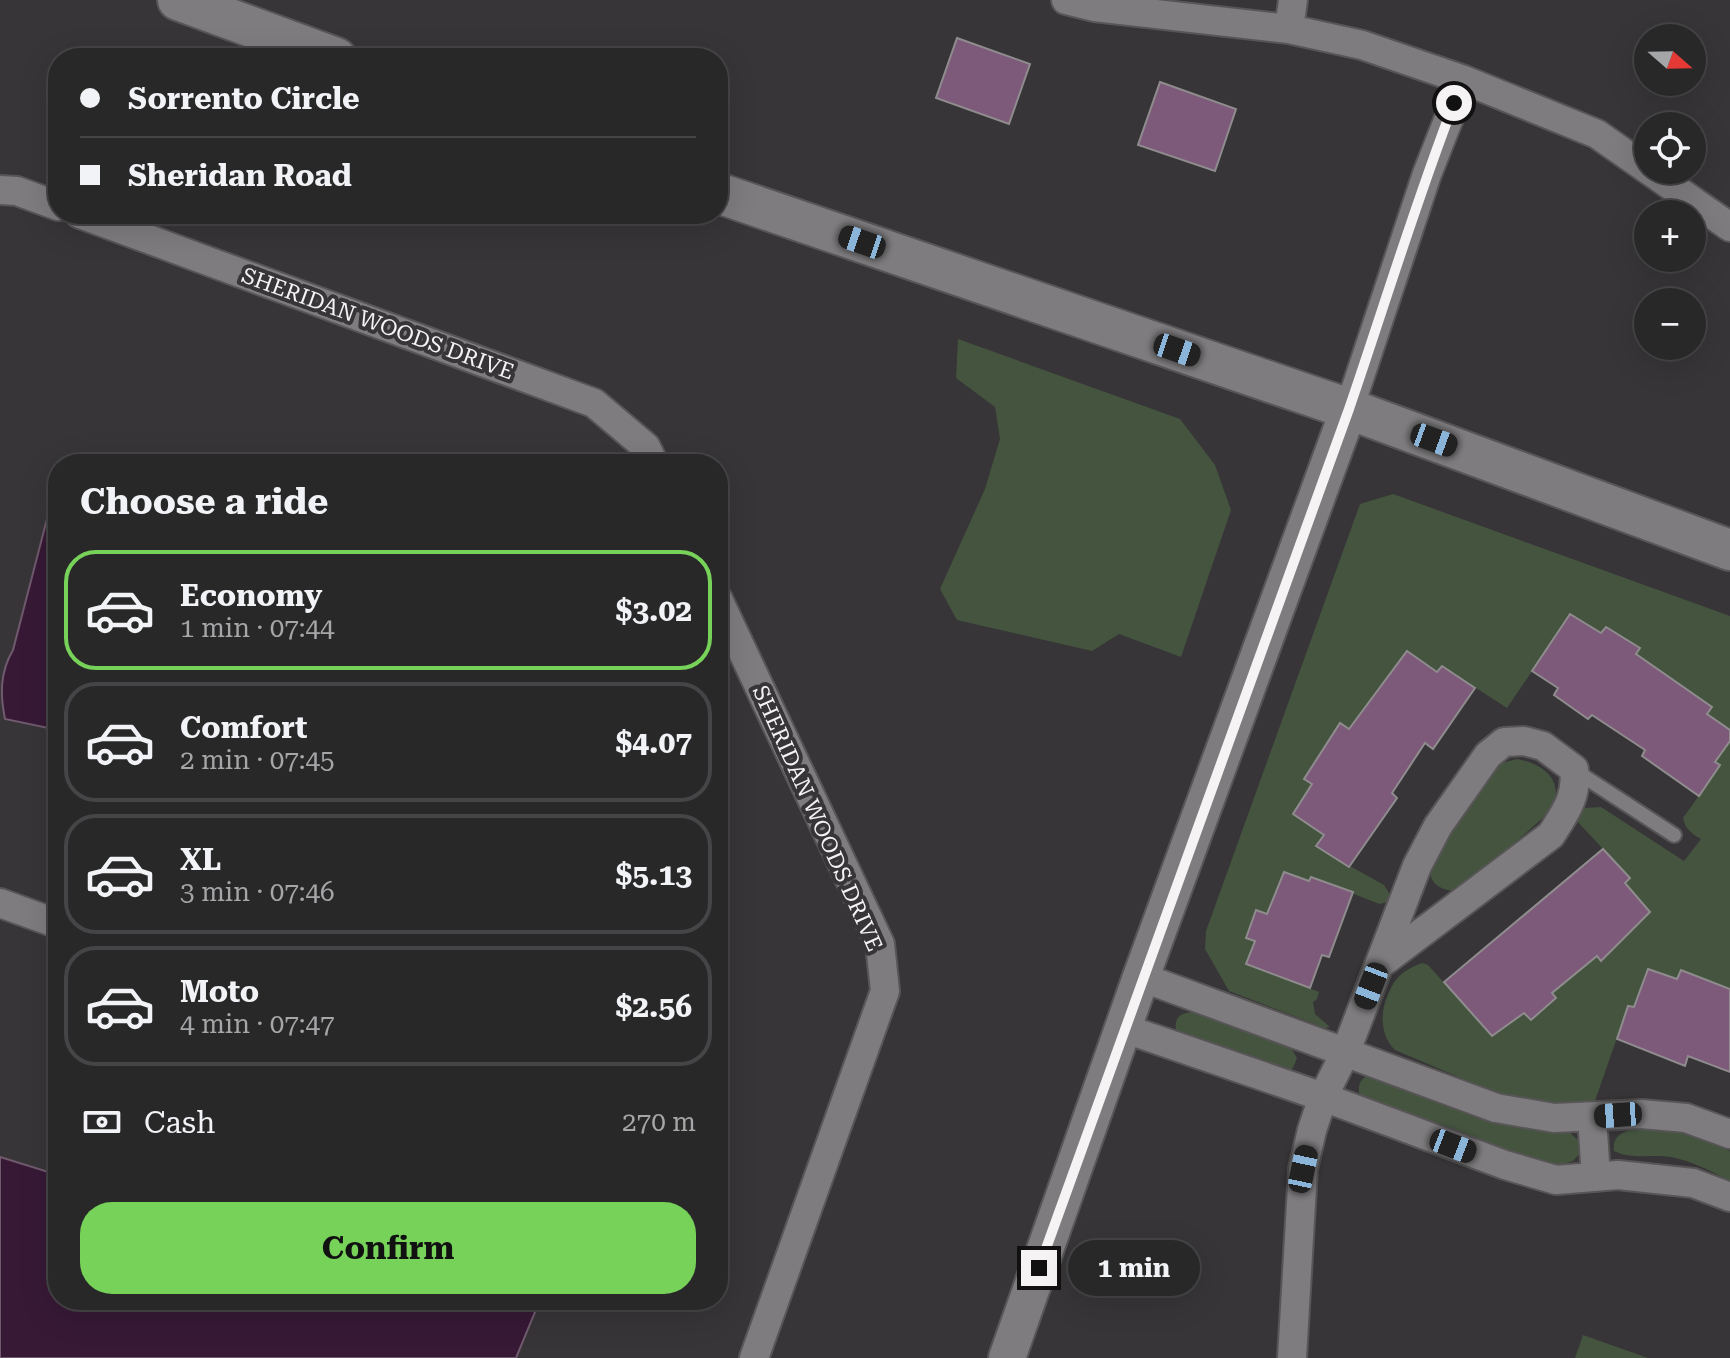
<!DOCTYPE html>
<html lang="en">
<head>
<meta charset="utf-8">
<style>
  body { margin:0; font-family:"Roboto Serif",serif; background:#313031; color:#f1f3f6; height:100vh; display:flex; flex-direction:column; font-size:30px; white-space:nowrap }
  * { box-sizing:border-box; margin:0 }
  p { font-size:26px; color:#a5a6a8 }
  .icon { flex:none; width:44px; height:44px; fill:none; stroke:currentColor; stroke-width:2; stroke-linecap:round; stroke-linejoin:round }
  .map { position:relative; flex:1; overflow:hidden }
  .drawer { position:absolute; left:48px; top:454px; width:680px; height:856px; display:flex; flex-direction:column; background:#292829; border-radius:32px; box-shadow:0 8px 32px #0002,0 0 0 2px #454446 }
  .drawer>* { flex:none }
  .guide { position:absolute; left:48px; top:48px; width:680px; height:176px; border-radius:32px; box-shadow:0 8px 32px #0002,0 0 0 2px #454446; display:grid; align-content:center; height:176px; padding:0 32px; background:#292829 }
  .needle { width:52px; rotate:110deg }
  .controls { position:absolute; left:1634px; top:24px; display:grid; gap:16px }
  .controls a { display:grid; place-items:center; width:72px; height:72px; border-radius:50%; background:#292829; box-shadow:0 8px 32px #0002,0 0 0 2px #454446; font-size:40px }
  .end { position:absolute; width:36px; height:36px; margin:-18px; border:10px solid #f5f3f4; background:#111; box-shadow:0 0 0 4px #111 }
  .from { border-radius:50% }
  .bubble { position:absolute; height:56px; border-radius:28px; background:#292829; box-shadow:0 8px 32px #0002,0 0 0 2px #454446; font-size:26px; font-weight:700; line-height:56px; text-align:center }
  .car { position:absolute; width:24px; height:48px; margin:-24px -12px; border-radius:10px; box-shadow:0 0 6px 2px #0007; background:linear-gradient(#222 24%,#8ab4d8 0 40%,#222 0 76%,#8ab4d8 0 86%,#222 0) }
  .guide b { display:flex; align-items:center; gap:28px; height:76px; font-size:30px }
  .guide b+b { border-top:2px solid #454446 }
  .guide i { width:20px; height:20px; background:#f1f3f6 }
  ul { padding:0; list-style:none }
  li { display:flex; align-items:center; gap:24px; height:120px; margin:0 16px 12px; padding:0 16px; border:4px solid #454446; border-radius:32px }
  li div { flex:1 }
  li b { display:block; font-size:30px }
  li em { font-style:normal; font-weight:700 }
  li.on { border-color:#77d259 }
  li>.icon { width:72px; height:72px; stroke-width:1.5 }
  h2 { padding:0 32px; font-size:36px; line-height:96px }
  .pay { display:flex; align-items:center; gap:20px; height:88px; padding:0 32px; font-size:30px }
  .pay p { margin-inline-start:auto }
  .primary-button { display:flex; gap:16px; margin-top:auto; padding:16px 32px }
  .primary-button a { flex:1; height:92px; border-radius:32px; background:#77d259; color:#111; font-size:32px; font-weight:700; line-height:92px; text-align:center }
  .map>svg:first-child { display:block }
</style>
</head>
<body>
<div class="map">
<svg width="1730" height="1358" viewBox="0 0 1730 1358">
  <rect width="100%" height="100%" fill="#373537"/>
  <!-- green -->
  <path fill="#44543f" d="M958,339L1180,419L1215,465L1231,510L1181,657L1119,634L1092,651L957,620L940,589L985,489L1000,439L995,407L956,378Z
    M1393,494L1730,616V730L1707,714L1711,706L1636,654L1639,648L1606,627L1601,633L1571,614L1507,708L1442,666L1437,672L1407,651L1349,729L1340,723L1304,778L1312,784L1294,814L1324,835L1316,847L1384,885L1391,896L1388,902L1379,904L1312,877L1309,881L1284,872L1267,914L1256,910L1246,938L1255,941L1247,964L1319,992L1317,999L1313,1002L1315,1014L1330,1027L1325,1028L1229,991L1205,949L1206,931L1360,504Z
    M1730,741V989L1682,970L1677,979L1647,969L1634,1007L1628,1006L1595,1101L1590,1105L1545,1106L1496,1093L1395,1050C1376,1032 1381,1000 1396,980C1403,971 1412,967 1422,963L1428,965L1492,1036L1524,1013L1531,1020L1556,998L1552,993L1597,956L1602,961L1650,912L1625,883L1629,877L1576,820V815L1583,808L1601,807L1684,861L1701,839C1692,834 1685,829 1683,818L1720,766L1715,762Z
    M1517,759C1544,764 1566,781 1551,811L1460,890C1441,893 1424,881 1432,861L1488,780L1502,763Z
    M1192,1012L1291,1048L1297,1058L1293,1068L1284,1073L1177,1034C1173,1020 1178,1013 1192,1012Z
    M1369,1074L1490,1119L1514,1126L1570,1133L1579,1141L1581,1152L1573,1161L1553,1167L1361,1100C1357,1088 1358,1081 1369,1074Z
    M1637,1129C1681,1130 1691,1129 1730,1151V1182C1713,1171 1691,1161 1671,1157C1652,1154 1632,1160 1614,1151C1612,1135 1624,1131 1637,1129Z
    M1583,1335L1648,1358H1575Z"/>
  <!-- water -->
  <path fill="#371935" stroke="#705a6e" stroke-width="2" d="M58,485V726L53,729L5,719C0,694 0,672 13,650L55,488Z
    M0,1157L58,1175V1300H239L287,1303L344,1300H540L516,1358H0Z"/>
  <!-- building -->
  <path fill="#7d5a7a" stroke="#8f8c8e" stroke-width="2" d="M957,38L1030,64L1009,124L936,98Z
    M1160,82L1236,109L1215,171L1138,145Z
    M1570,614L1601,633L1606,627L1640,648L1636,654L1712,707L1707,714L1730,730V741L1715,762L1720,765L1699,796L1642,756L1645,750L1592,715L1588,719L1554,695L1558,688L1532,671Z
    M1407,651L1437,672L1442,666L1475,688L1433,749L1425,743L1392,793L1397,798L1349,867L1316,846L1324,835L1293,814L1312,784L1304,779L1340,723L1349,729Z
    M1603,849L1630,878L1625,883L1650,912L1601,961L1597,956L1552,993L1556,998L1531,1020L1524,1013L1492,1036L1444,982Z
    M1284,872L1309,881L1311,877L1353,892L1329,957L1322,955L1310,988L1246,964L1255,941L1246,938L1256,910L1267,914Z
    M1648,969L1677,979L1681,970L1730,989V1072L1688,1056L1685,1066L1617,1039L1628,1006L1634,1007Z"/>
  <g fill="none" stroke-linecap="round" stroke-linejoin="round">
    <!-- service casing -->
    <g stroke="#575556" stroke-width="18">
      <path id="service" d="M1574,770L1674,835"/>
    </g>
    <!-- minor casing -->
    <g stroke="#575556" stroke-width="32">
      <path id="minor" d="M1066,0L1094,7L1289,29L1362,45L1464,80L1597,134L1730,227
        M1289,29L1293,0
        M0,190L17,191L58,206
        M80,214L594,403L646,447L654,464
        M1349,409L1427,174L1464,80
        M718,599L880,944L885,991L754,1358
        M0,903L58,924
        M1141,977L1496,1108L1554,1118L1641,1114L1686,1118L1730,1134
        M1123,1028L1323,1097L1505,1165L1556,1180L1618,1175L1693,1183L1730,1197
        M1592,1117L1596,1177
        M1292,1358L1303,1169L1312,1130L1323,1097L1346,1051L1417,866L1438,826L1488,755L1504,742L1524,741L1543,746L1574,769C1578,796 1565,813 1551,835L1379,965"/>
    </g>
    <!-- tertiary casing -->
    <g stroke="#575556" stroke-width="40">
      <path id="tertiary" d="M1007,1358L1141,977L1349,409"/>
    </g>
    <!-- secondary casing -->
    <g stroke="#575556" stroke-width="44">
      <path id="secondary" d="M178,0L336,58
        M718,193L1349,409L1730,550"/>
    </g>
    <!-- service -->
    <use href="#service" stroke="#7e7c7e" stroke-width="14"/>
    <!-- minor -->
    <use href="#minor" stroke="#7e7c7e" stroke-width="28"/>
    <!-- tertiary -->
    <use href="#tertiary" stroke="#7e7c7e" stroke-width="36"/>
    <!-- secondary -->
    <use href="#secondary" stroke="#7e7c7e" stroke-width="40"/>
  </g>
  <g fill="none" stroke-linecap="round" stroke-linejoin="round">
    <!-- route -->
    <path stroke="#f5f3f4" stroke-width="10" d="M1039,1268C1140,981 1248,696 1349,409C1384,307 1415,204 1454,103"/>
  </g>
  <g text-anchor="middle" stroke-width="8" stroke-linejoin="round" paint-order="stroke">
    <!-- street labels -->
    <g font-size="22" fill="#f5f3f4" stroke="#373537">
      <text transform="translate(378 323) rotate(20)" y="8">SHERIDAN WOODS DRIVE</text>
      <text transform="translate(818 818) rotate(66)" y="8">SHERIDAN WOODS DRIVE</text>
    </g>
  </g>
</svg>
<div class="controls">
<a><svg class="needle" viewBox="-14 -14 28 28"><path d="M0-13l5 13h-10z" fill="#e53935"/><path d="M0 13l5-13h-10z" fill="#a5a6a8"/></svg></a>
<a><svg class="icon" aria-label="locate" viewBox="0 0 24 24"><circle cx="12" cy="12" r="6"/><path d="M12 2v4M12 18v4M2 12h4M18 12h4"/></svg></a>
<a>+</a>
<a>−</a>
</div>
<i class="end from" style="left:1454px;top:103px"></i>
<i class="end" style="left:1039px;top:1268px"></i>
<div class="bubble" style="left:1068px;top:1240px;width:132px">1 min</div>
<i class="car" style="left:862px;top:242px;rotate:289deg"></i>
<i class="car" style="left:1177px;top:350px;rotate:109deg"></i>
<i class="car" style="left:1434px;top:440px;rotate:110deg"></i>
<i class="car" style="left:1371px;top:986px;rotate:201deg"></i>
<i class="car" style="left:1618px;top:1115px;rotate:266deg"></i>
<i class="car" style="left:1453px;top:1146px;rotate:111deg"></i>
<i class="car" style="left:1303px;top:1169px;rotate:12deg"></i>
<div class="guide">
<b><i class="from"></i>Sorrento Circle</b>
<b><i></i>Sheridan Road</b>
</div>
<section class="drawer">
<h2>Choose a ride</h2>
<ul>
<li class="on"><svg class="icon" aria-label="car" viewBox="0 0 24 24"><path d="M5 17H2v-5l4-1 3-4h7l3 4 3 1v5h-3M9 17h6M6 11h13"/><circle cx="7" cy="17" r="2"/><circle cx="17" cy="17" r="2"/></svg><div><b>Economy</b><p>1 min · 07:44</p></div><em>$3.02</em></li>
<li><svg class="icon" aria-label="car" viewBox="0 0 24 24"><path d="M5 17H2v-5l4-1 3-4h7l3 4 3 1v5h-3M9 17h6M6 11h13"/><circle cx="7" cy="17" r="2"/><circle cx="17" cy="17" r="2"/></svg><div><b>Comfort</b><p>2 min · 07:45</p></div><em>$4.07</em></li>
<li><svg class="icon" aria-label="car" viewBox="0 0 24 24"><path d="M5 17H2v-5l4-1 3-4h7l3 4 3 1v5h-3M9 17h6M6 11h13"/><circle cx="7" cy="17" r="2"/><circle cx="17" cy="17" r="2"/></svg><div><b>XL</b><p>3 min · 07:46</p></div><em>$5.13</em></li>
<li><svg class="icon" aria-label="car" viewBox="0 0 24 24"><path d="M5 17H2v-5l4-1 3-4h7l3 4 3 1v5h-3M9 17h6M6 11h13"/><circle cx="7" cy="17" r="2"/><circle cx="17" cy="17" r="2"/></svg><div><b>Moto</b><p>4 min · 07:47</p></div><em>$2.56</em></li>
</ul>
<div class="pay"><svg class="icon" aria-label="cash" viewBox="0 0 24 24"><path d="M3 7h18v10H3z"/><circle cx="12" cy="12" r="2"/></svg>Cash<p>270 m</p></div>
<div class="primary-button"><a>Confirm</a></div>
</section>
</div>
</body>
</html>
